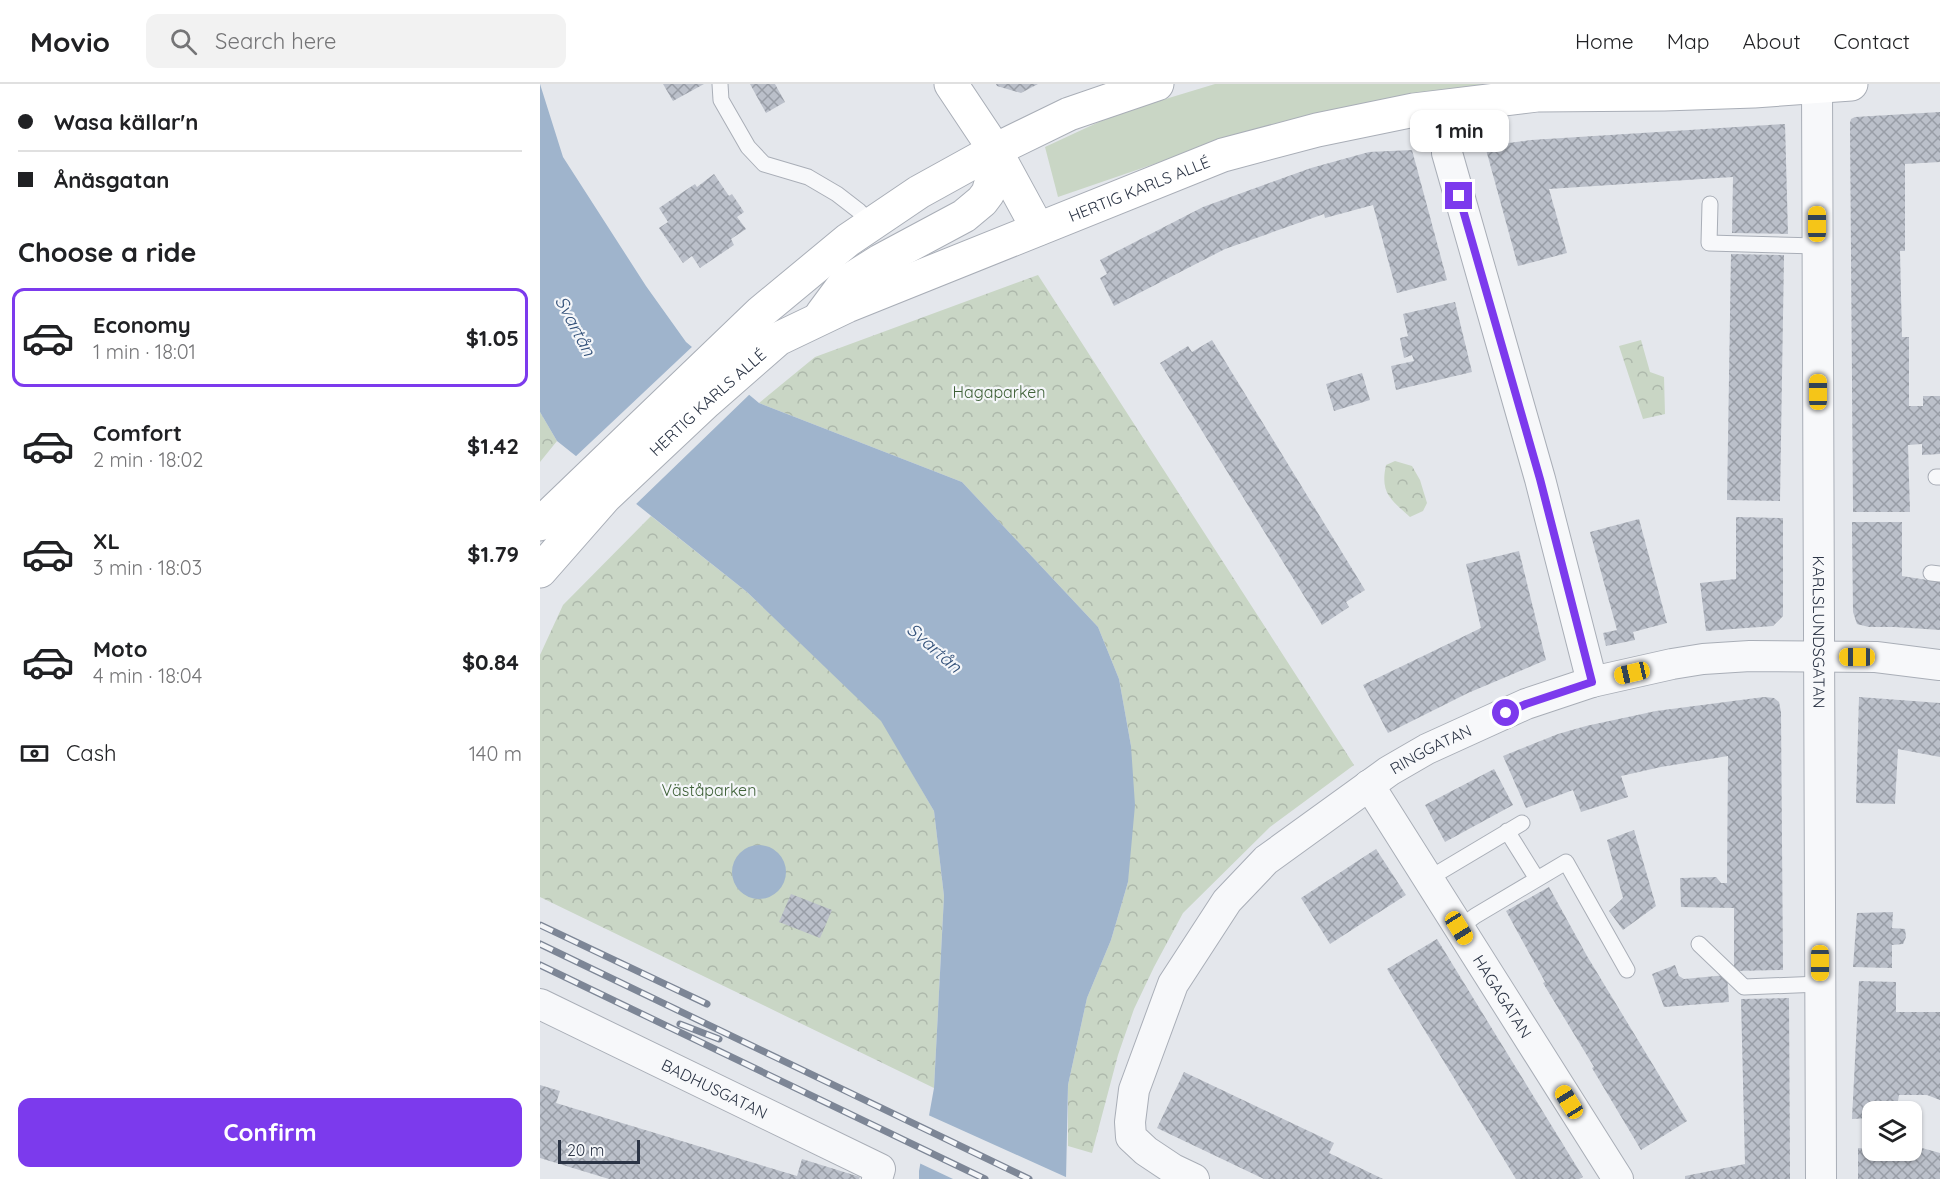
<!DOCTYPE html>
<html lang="en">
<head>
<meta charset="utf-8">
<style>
  body { margin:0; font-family:Quicksand,sans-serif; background:#f2f2f2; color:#202124; height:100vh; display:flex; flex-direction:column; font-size:22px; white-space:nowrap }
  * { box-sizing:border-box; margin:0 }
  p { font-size:20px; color:#757577 }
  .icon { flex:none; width:33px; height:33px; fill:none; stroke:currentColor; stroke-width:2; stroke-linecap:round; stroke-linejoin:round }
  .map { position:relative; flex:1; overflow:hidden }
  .sheet { display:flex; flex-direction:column; background:#fff; width:540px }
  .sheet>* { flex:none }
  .banner { display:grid; align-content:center; height:132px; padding:0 18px; background:#fff }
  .fabs { position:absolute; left:1322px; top:1017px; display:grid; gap:12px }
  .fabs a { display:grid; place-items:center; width:60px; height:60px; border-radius:12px; background:#fff; box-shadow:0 2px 4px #0004; font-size:30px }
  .scale { position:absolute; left:18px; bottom:15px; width:82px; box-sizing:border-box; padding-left:6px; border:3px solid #2b3445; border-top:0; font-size:16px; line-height:21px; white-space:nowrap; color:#2b3445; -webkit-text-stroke:4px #f4f6f9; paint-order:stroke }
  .end { position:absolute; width:27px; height:27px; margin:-14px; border:8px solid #7c3aed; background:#fff; box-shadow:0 0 0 3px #fff }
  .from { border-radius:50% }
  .bubble { position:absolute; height:42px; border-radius:12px; background:#fff; box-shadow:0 2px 4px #0004; font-size:20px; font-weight:700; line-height:42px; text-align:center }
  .car { position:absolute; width:18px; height:36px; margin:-18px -9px; border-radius:8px; box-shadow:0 0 4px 2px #0007; background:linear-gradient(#f5c518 24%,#345 0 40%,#f5c518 0 76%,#345 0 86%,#f5c518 0) }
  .banner b { display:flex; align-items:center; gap:21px; height:57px; font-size:22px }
  .banner b+b { border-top:2px solid #e0e0e0 }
  .banner i { width:15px; height:15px; background:#202124 }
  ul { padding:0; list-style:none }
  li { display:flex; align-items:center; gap:18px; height:99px; margin:0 12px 9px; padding:0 6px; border:3px solid transparent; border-radius:12px }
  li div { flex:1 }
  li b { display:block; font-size:22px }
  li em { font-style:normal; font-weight:700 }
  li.on { border-color:#7c3aed }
  li>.icon { width:54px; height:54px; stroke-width:1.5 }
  h2 { padding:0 18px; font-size:27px; line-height:72px }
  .pay { display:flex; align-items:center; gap:15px; height:66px; padding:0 18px; font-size:22px }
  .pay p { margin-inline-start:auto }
  .cta { display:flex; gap:12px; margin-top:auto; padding:12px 18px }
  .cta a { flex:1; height:69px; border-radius:12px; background:#7c3aed; color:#fff; font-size:24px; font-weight:700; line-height:69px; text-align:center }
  header { display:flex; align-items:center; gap:36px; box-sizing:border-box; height:84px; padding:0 30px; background:#fff; border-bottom:2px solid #e0e0e0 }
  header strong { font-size:28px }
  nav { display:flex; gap:33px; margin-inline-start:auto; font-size:21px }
  .search { width:420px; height:54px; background:#f2f2f2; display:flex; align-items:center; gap:15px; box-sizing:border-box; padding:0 21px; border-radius:12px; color:#757577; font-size:22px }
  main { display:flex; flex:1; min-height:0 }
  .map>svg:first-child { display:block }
</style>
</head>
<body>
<header>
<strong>Movio</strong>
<div class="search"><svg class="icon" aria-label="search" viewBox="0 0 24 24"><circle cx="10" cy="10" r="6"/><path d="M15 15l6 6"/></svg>Search here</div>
<nav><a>Home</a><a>Map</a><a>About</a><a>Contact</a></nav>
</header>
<main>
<section class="sheet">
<div class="banner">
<b><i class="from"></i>Wasa källar'n</b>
<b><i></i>Ånäsgatan</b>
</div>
<h2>Choose a ride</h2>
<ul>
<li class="on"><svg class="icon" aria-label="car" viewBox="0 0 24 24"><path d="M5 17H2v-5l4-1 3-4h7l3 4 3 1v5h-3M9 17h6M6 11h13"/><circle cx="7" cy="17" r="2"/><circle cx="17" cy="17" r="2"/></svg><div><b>Economy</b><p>1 min · 18:01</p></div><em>$1.05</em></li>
<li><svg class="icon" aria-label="car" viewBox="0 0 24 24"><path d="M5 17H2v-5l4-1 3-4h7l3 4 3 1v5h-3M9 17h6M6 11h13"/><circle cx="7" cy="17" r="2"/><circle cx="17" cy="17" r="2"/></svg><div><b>Comfort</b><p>2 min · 18:02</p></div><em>$1.42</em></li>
<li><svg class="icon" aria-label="car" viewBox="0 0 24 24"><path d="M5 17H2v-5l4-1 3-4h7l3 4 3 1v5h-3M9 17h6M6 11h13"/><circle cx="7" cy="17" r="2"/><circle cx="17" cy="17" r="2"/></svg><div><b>XL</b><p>3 min · 18:03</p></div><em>$1.79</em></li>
<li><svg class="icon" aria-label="car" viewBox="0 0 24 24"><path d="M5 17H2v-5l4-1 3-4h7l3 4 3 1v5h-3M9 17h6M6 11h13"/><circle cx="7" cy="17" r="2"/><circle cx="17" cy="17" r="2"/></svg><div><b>Moto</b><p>4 min · 18:04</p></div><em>$0.84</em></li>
</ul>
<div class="pay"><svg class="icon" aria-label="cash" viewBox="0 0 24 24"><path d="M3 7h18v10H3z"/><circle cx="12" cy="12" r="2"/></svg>Cash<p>140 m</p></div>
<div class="cta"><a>Confirm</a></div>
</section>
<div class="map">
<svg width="1400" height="1095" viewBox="0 0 1400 1095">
  <defs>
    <pattern id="forest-crowns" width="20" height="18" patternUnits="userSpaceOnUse" patternTransform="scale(1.5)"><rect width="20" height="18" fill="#c9d6c5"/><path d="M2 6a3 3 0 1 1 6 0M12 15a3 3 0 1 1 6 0" fill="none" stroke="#adb8ab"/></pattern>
    <pattern id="building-cross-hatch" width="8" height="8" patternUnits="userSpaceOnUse" patternTransform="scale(1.5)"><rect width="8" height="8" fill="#bbc0ca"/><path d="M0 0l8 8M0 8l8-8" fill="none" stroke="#989da6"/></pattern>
  </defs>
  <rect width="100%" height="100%" fill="#e4e7ec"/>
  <!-- green -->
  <path fill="#c9d6c5" d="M675,0H949L787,31L649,68L518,113L505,63L576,30Z"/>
  <!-- forest -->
  <path fill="url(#forest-crowns)" d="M498,191L814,681L730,743L643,829L614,883L594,925L578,971L552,1069L528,1062V1001L547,914L571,856L588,798L591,662L579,595L558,543L422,398L219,319L275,273Z
    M1101,256L1110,288L1124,293L1125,330L1103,335L1079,262Z
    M0,328L17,357L0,378Z
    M855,377L872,382L880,396L887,419L883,427L870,433C850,415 840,409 846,381Z
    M111,432L207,508L342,637L394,727L404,812L394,1004L0,813V571L23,521Z"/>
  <!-- water -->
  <path fill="#9fb4cc" d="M0,0L23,73L106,202L146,258L219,319L422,398L558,543L579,595L591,662L595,721L588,798L571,856L547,914L528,1001L526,1095H379V1087L394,1004L404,812L394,727L341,637L207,508L17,357L0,328Z
    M192 788a27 27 0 1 1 54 0a27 27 0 1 1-54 0Z"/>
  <!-- pier -->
  <path fill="#e4e7ec" d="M154,261L211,309L94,422L34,374Z
    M386,1030L528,1094V1095H413L377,1078Z"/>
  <!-- building -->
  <path fill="url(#building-cross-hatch)" d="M123,0H164L133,17Z
    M210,0H235L245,18L226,29Z
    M456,0H498L481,9L457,2Z
    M1400,28V78L1365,80V167H1360L1362,253H1369V322H1383V312H1400V370L1382,371V360L1368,361L1370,428H1313L1310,39L1311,35L1315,33Z
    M1245,40L1248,150L1192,149L1193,93L1009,105L1027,169L978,182L945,62L991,56Z
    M872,66L907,196L857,209L833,121L785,134L784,130L685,165L574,222L560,194L567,190L560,176L663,123L771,84L829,68Z
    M174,90L189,112L192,110L204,128L197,133L206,145L191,155L194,161L160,184L152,172L143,179L119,144L128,138L119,124L155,100L157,103Z
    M1191,170L1244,171L1240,417L1187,416Z
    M915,218L932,288L856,306L851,282L874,277L872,271L864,274L860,254L868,252L863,230Z
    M672,256L825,506L806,518L809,523L782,541L620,279L648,262L652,268Z
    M822,289L830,316L794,327L786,300Z
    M1196,433L1243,434V532L1233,542L1166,547L1160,499L1196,495Z
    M1099,435L1127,539L1093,548L1095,556L1066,562L1063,549L1077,546L1050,448Z
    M1312,438H1362V492L1400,498V546L1355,543H1329L1317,540L1313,528Z
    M979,467L1006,576L928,609L848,649L823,601L941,544L926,480Z
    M1224,613L1234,614L1239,618L1241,628L1243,886L1194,887V824L1141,823L1140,794L1176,793L1181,799H1187L1188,672L1121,683L1081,692L1088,713L1041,728L1033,706L986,724L963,672L1018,650L1046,642L1116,627Z
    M1319,613L1400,619V673L1358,665L1355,720L1316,719Z
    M954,685L973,721L905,758L885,721Z
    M1094,746L1116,822L1083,846L1069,827L1083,814L1067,756Z
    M836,765L866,811L790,860L761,814Z
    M1009,803L1047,872L1147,1037L1101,1066L1052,984L1054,983L1003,899L1005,898L966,827Z
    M251,810L292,826L280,854L239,838Z
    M1353,828L1352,844L1365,845L1366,853L1363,860L1352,861V884L1313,883L1317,829Z
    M897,855L1043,1093L1039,1095H976L847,885Z
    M1135,881L1139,892L1144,895L1187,891L1189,918L1124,923L1112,890Z
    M1319,897L1356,898V928H1400V1016L1387,1011H1359L1356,1028H1332V1034L1312,1035Z
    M1249,914L1250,1095H1145V1092L1205,1080L1201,915Z
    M644,988L794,1059L789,1069L843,1095H724L617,1044Z
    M0,1001L20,1007L16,1019L257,1092L262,1075L320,1093L319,1095H69L0,1074Z
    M1371,1061L1400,1069V1095H1318V1064L1332,1065V1066H1371Z"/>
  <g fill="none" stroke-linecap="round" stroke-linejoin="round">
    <!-- lane casing -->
    <g stroke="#a9aeb7" stroke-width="17">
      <path id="lane" d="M180,0L181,16L208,63L224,80L268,93L297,110L319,127L332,140
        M1170,120L1169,159L1277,162
        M1396,393H1400
        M1391,489L1400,490
        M967,747L997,795
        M888,795L982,739
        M919,844L935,832L1026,778L1087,886
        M1159,860L1204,903L1280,900"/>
    </g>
    <!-- street casing -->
    <g stroke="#a9aeb7" stroke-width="32">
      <g id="street">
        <path id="s1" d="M1277,2L1281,1095"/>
        <path d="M907,69L1000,395L1052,598"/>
        <path id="s2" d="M829,701L1078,1095"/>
        <path id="s3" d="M0,920L340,1085L337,1095"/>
        <path id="s4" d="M654,1095L633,1085L606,1067L591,1053L590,1038L594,1006L633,900L687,817L726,776L849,687L887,665L986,620L1052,598L1132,580L1163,575L1210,572L1336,573L1400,581"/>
      </g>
    </g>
    <!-- secondary casing -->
    <g stroke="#a9aeb7" stroke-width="35">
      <g id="secondary">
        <path d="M411,0L455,66L498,145"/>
        <path d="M282,230L305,199L340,177L424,132L442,117L448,109L451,99L455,66"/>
        <path d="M0,440L221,228L308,156L379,108L455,66L529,30L617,0"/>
        <path id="s5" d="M0,487L65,413L166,318L238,255L307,222L683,71L777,46L874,26L997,11L1124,10L1214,7L1311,0"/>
      </g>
    </g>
    <!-- lane -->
    <use href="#lane" stroke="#f7f8fa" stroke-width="15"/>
    <!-- street -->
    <use href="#street" stroke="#f7f8fa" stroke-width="30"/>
    <!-- secondary -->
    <use href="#secondary" stroke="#fff" stroke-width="33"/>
    <!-- rail casing -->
    <g stroke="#7d8696" stroke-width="7">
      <path id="rail" d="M0,841L167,920
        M0,860L489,1095
        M0,881L445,1095
        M140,940L179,955"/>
    </g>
    <!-- rail -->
    <use href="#rail" stroke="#f4f6f9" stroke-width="4.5" stroke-dasharray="14" stroke-linecap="butt"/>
  </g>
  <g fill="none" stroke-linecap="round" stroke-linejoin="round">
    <!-- route -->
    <path stroke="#7c3aed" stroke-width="8" d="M919,112L1000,395L1052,598L986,620L966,629"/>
  </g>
  <g text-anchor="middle" stroke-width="4.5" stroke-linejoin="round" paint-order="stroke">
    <!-- street labels -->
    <g font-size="16" fill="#2b3445" stroke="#f4f6f9">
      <text dy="6" stroke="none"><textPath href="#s5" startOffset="724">HERTIG KARLS ALLÉ</textPath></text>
      <text dy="6" stroke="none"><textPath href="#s5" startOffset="238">HERTIG KARLS ALLÉ</textPath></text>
      <text dy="6" stroke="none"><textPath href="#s1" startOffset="546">KARLSLUNDSGATAN</textPath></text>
      <text dy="6" stroke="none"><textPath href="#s4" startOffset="591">RINGGATAN</textPath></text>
      <text dy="6" stroke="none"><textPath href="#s2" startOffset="250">HAGAGATAN</textPath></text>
      <text dy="6" stroke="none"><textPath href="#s3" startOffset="194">BADHUSGATAN</textPath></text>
    </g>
    <!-- park labels -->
    <g font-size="16" fill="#3f6138" stroke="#f4f6f9">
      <text x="459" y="314">Hagaparken</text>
      <text x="169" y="712">Väståparken</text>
    </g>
    <!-- water labels -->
    <g font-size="18" font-style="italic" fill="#34527a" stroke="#f4f6f9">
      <text transform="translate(35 242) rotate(62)" y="6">Svartån</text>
      <text transform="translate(394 564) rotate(41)" y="6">Svartån</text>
    </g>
  </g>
</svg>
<div class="fabs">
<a><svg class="icon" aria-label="layers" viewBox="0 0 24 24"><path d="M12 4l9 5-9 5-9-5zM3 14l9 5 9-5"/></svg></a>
</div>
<div class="scale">20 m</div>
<i class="end from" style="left:966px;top:629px"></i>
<i class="end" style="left:919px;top:112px"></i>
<div class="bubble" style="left:870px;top:26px;width:99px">1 min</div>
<i class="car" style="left:1277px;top:140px;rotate:0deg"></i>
<i class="car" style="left:1278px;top:308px;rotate:0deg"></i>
<i class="car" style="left:1317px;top:573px;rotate:270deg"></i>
<i class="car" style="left:1092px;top:589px;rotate:257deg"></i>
<i class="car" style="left:919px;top:844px;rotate:148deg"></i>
<i class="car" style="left:1280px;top:879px;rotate:180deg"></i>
<i class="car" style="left:1029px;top:1018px;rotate:328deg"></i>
</div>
</main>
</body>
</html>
